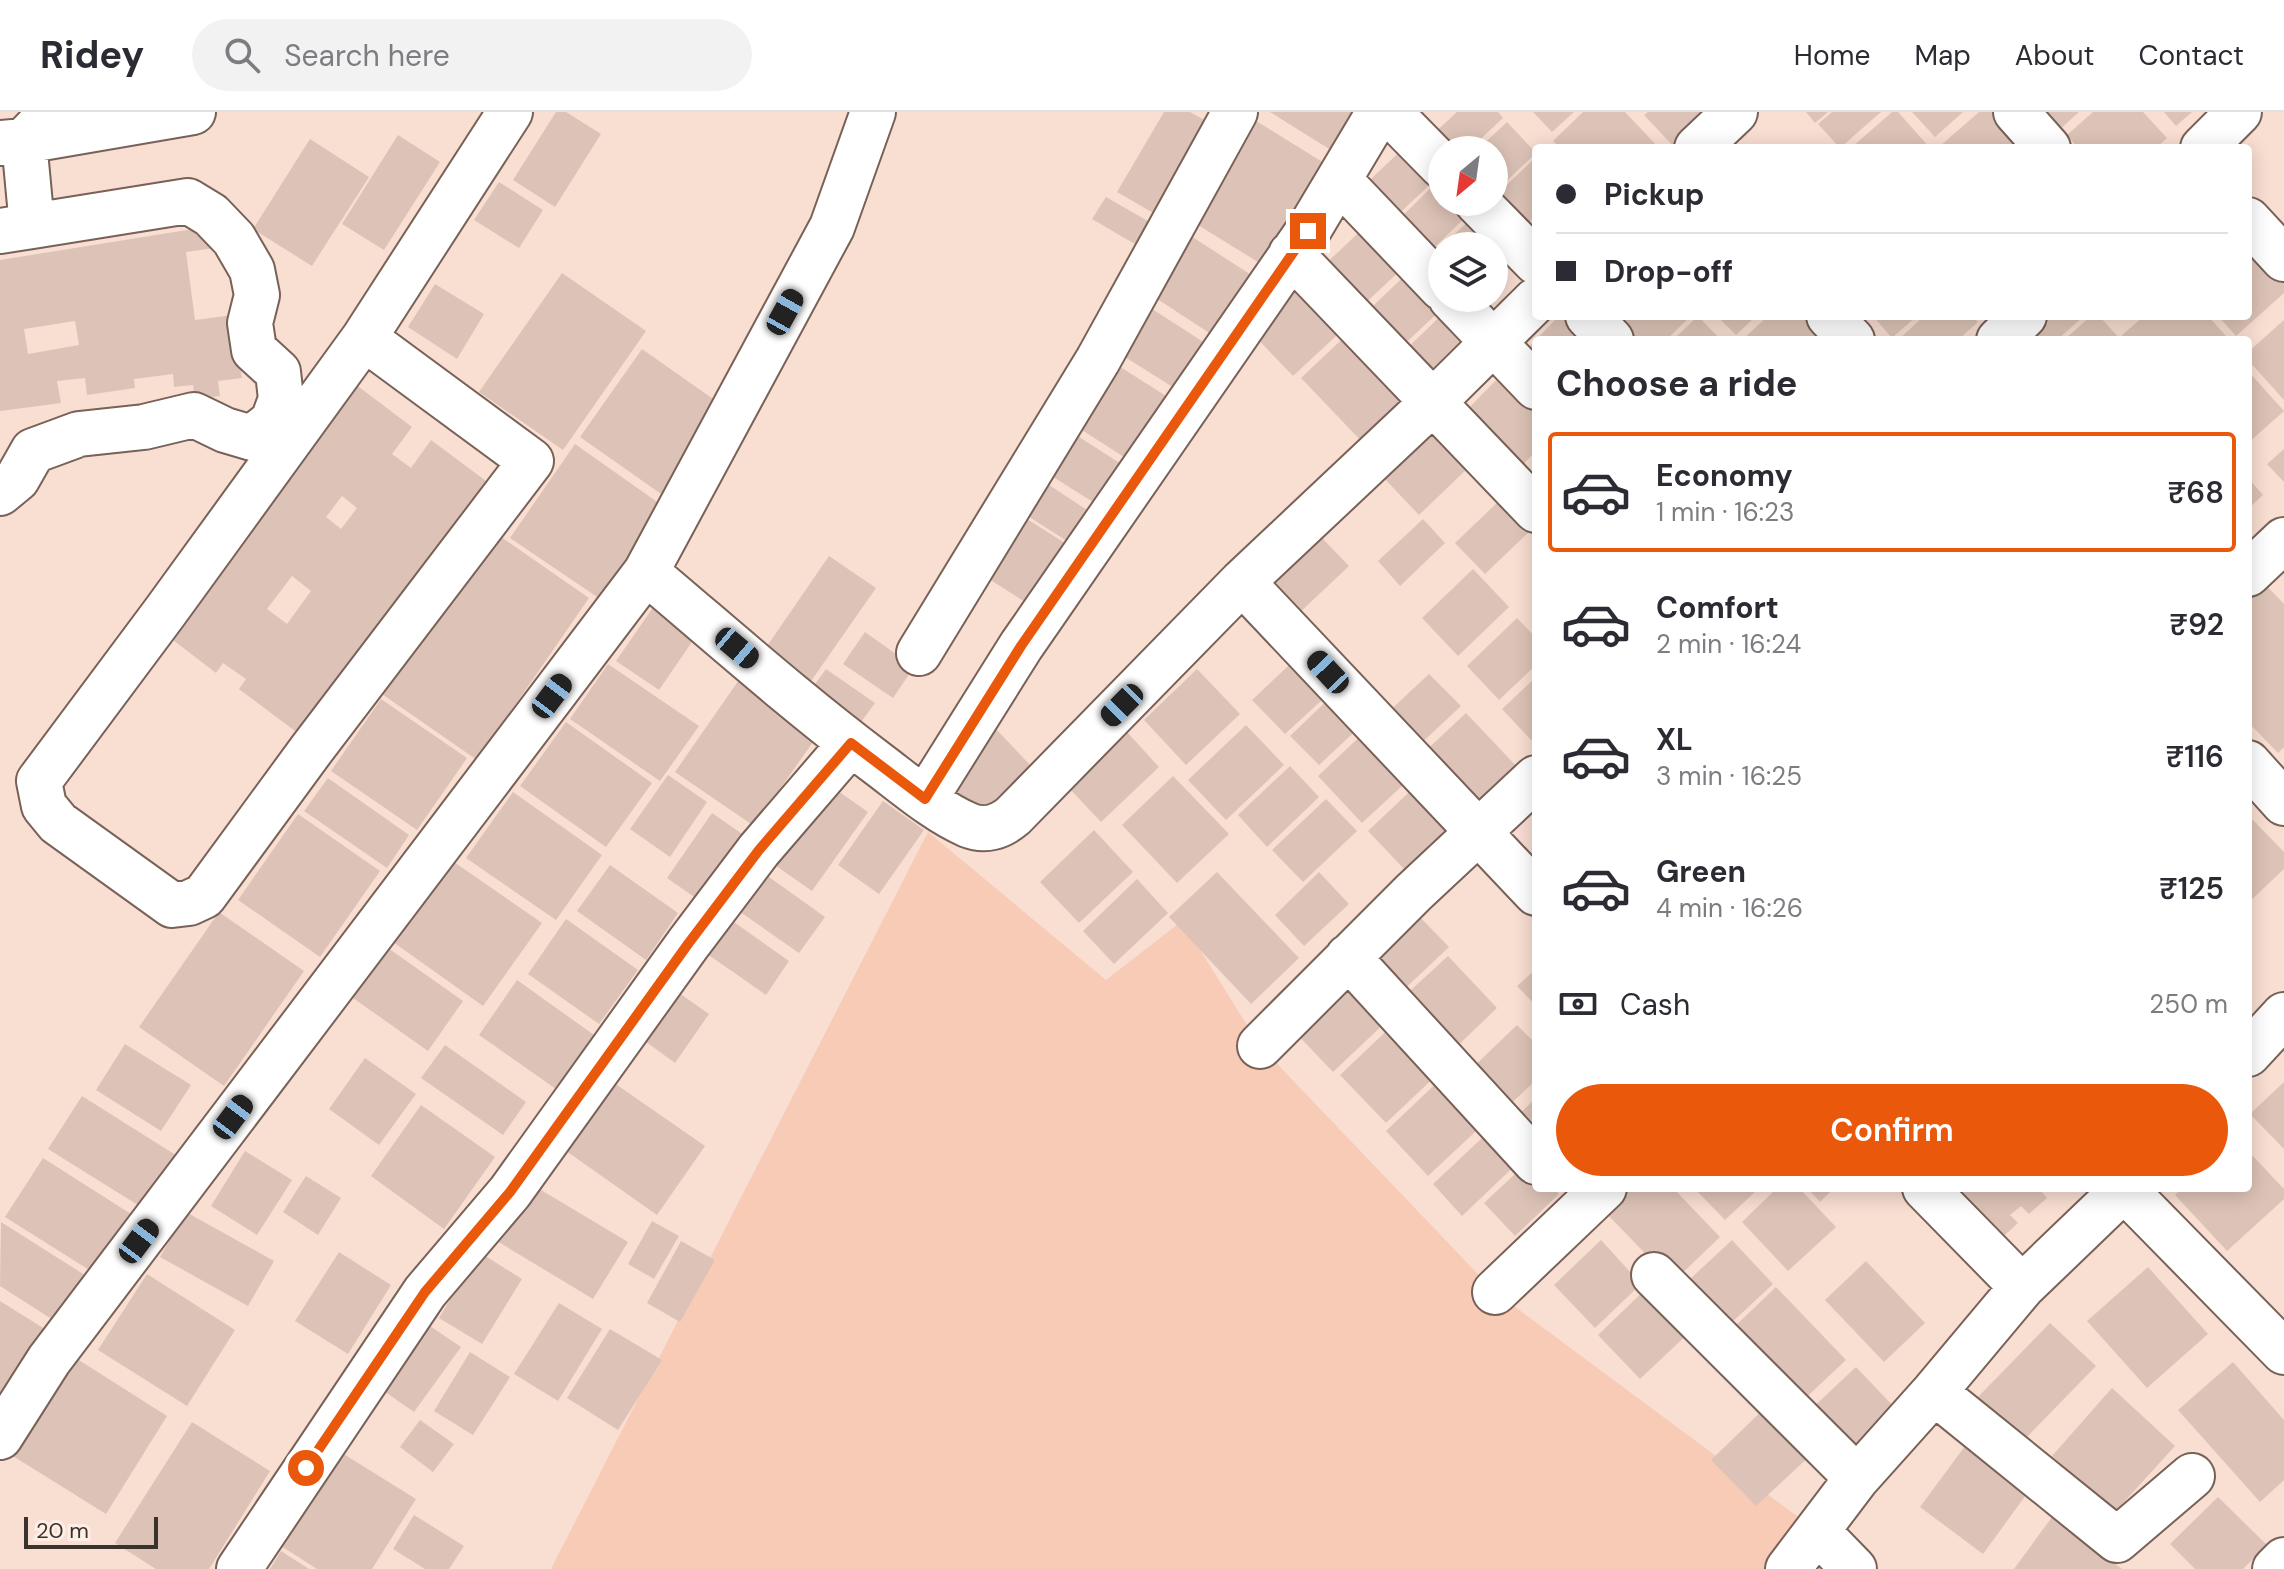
<!DOCTYPE html>
<html lang="en">
<head>
<meta charset="utf-8">
<style>
  body { margin:0; font-family:"DM Sans",sans-serif; background:#f2f2f3; color:#2b2b33; height:100vh; display:flex; flex-direction:column; font-size:30px; white-space:nowrap }
  * { box-sizing:border-box; margin:0 }
  p { font-size:26px; color:#7c7c81 }
  .icon { flex:none; width:44px; height:44px; fill:none; stroke:currentColor; stroke-width:2; stroke-linecap:round; stroke-linejoin:round }
  .map { position:relative; flex:1; overflow:hidden }
  .details { position:absolute; left:1532px; top:224px; width:720px; height:856px; display:flex; flex-direction:column; background:#fff; border-radius:8px; box-shadow:0 4px 20px #0003 }
  .details>* { flex:none }
  .top-card { position:absolute; left:1532px; top:32px; width:720px; height:176px; border-radius:8px; box-shadow:0 4px 20px #0003; display:grid; align-content:center; height:176px; padding:0 24px; background:#fff }
  .needle { width:52px; rotate:209deg }
  .buttons { position:absolute; left:1428px; top:24px; display:grid; gap:16px }
  .buttons a { display:grid; place-items:center; width:80px; height:80px; border-radius:50%; background:#fff; box-shadow:0 4px 20px #0003; font-size:40px }
  .scale { position:absolute; left:24px; bottom:20px; width:134px; box-sizing:border-box; padding-left:8px; border:4px solid #3c322d; border-top:0; font-size:22px; line-height:28px; white-space:nowrap; color:#3c322d; -webkit-text-stroke:6px #feeee6; paint-order:stroke }
  .end { position:absolute; width:36px; height:36px; margin:-18px; border:10px solid #ea580c; background:#fff; box-shadow:0 0 0 4px #fff }
  .from { border-radius:50% }
  .car { position:absolute; width:24px; height:48px; margin:-24px -12px; border-radius:10px; box-shadow:0 0 6px 2px #0007; background:linear-gradient(#222 24%,#8ab4d8 0 40%,#222 0 76%,#8ab4d8 0 86%,#222 0) }
  .top-card b { display:flex; align-items:center; gap:28px; height:76px; font-size:30px }
  .top-card b+b { border-top:2px solid #e1e1e2 }
  .top-card i { width:20px; height:20px; background:#2b2b33 }
  ul { padding:0; list-style:none }
  li { display:flex; align-items:center; gap:24px; height:120px; margin:0 16px 12px; padding:0 8px; border:4px solid transparent; border-radius:8px }
  li div { flex:1 }
  li b { display:block; font-size:30px }
  li em { font-style:normal; font-weight:600 }
  li.current { border-color:#ea580c }
  li>.icon { width:72px; height:72px; stroke-width:1.5 }
  h2 { padding:0 24px; font-size:36px; line-height:96px }
  .pay { display:flex; align-items:center; gap:20px; height:88px; padding:0 24px; font-size:30px }
  .pay p { margin-inline-start:auto }
  .button { display:flex; gap:16px; margin-top:auto; padding:16px 24px }
  .button a { flex:1; height:92px; border-radius:48px; background:#ea580c; color:#fff; font-size:32px; font-weight:600; line-height:92px; text-align:center }
  header { display:flex; align-items:center; gap:48px; box-sizing:border-box; height:112px; padding:0 40px; background:#fff; border-bottom:2px solid #e1e1e2 }
  header strong { font-size:38px }
  nav { display:flex; gap:44px; margin-inline-start:auto; font-size:28px }
  .search { width:560px; height:72px; background:#f2f2f3; display:flex; align-items:center; gap:20px; box-sizing:border-box; padding:0 28px; border-radius:44px; color:#7c7c81; font-size:30px }
  .map>svg:first-child { display:block }
</style>
</head>
<body>
<header>
<strong>Ridey</strong>
<div class="search"><svg class="icon" aria-label="search" viewBox="0 0 24 24"><circle cx="10" cy="10" r="6"/><path d="M15 15l6 6"/></svg>Search here</div>
<nav><a>Home</a><a>Map</a><a>About</a><a>Contact</a></nav>
</header>
<div class="map">
<svg width="2284" height="1457" viewBox="0 0 2284 1457">
  <rect width="100%" height="100%" fill="#f9ded2"/>
  <!-- green -->
  <path fill="#f7cbb6" d="M928,720L1106,868L1182,809L1260,934L1495,1180L1817,1419L1786,1457H551Z"/>
  <!-- building -->
  <path fill="#ddc3b7" fill-rule="evenodd" d="M556,0H566L601,22L555,95L513,68Z
    M1164,0H1190L1208,10L1155,102L1117,80Z
    M1270,0H1360L1334,40Z
    M1457,0H1498L1503,6L1469,38H1441L1430,25Z
    M1533,0H1574L1552,20Z
    M1583,0H1625L1659,36H1560L1553,29Z
    M1648,0H1716L1678,36H1675L1644,3Z
    M1806,0H1828L1815,11Z
    M1832,0H1881L1840,36L1818,12Z
    M1892,0H1898L1930,36H1851Z
    M1912,0H1963L1935,25Z
    M1979,0H2001L2026,27L2016,36H1942L1940,34Z
    M2038,0H2079L2056,21Z
    M2093,0H2143L2167,26L2156,36H2078L2067,23Z
    M2164,0H2192L2176,14Z
    M1248,4L1329,54L1266,155L1185,105Z
    M1507,10L1536,41L1494,81V38H1477Z
    M398,23L440,50L384,138L342,112Z
    M310,27L369,65L312,154L253,117Z
    M1408,32L1439,64L1388,112L1357,80Z
    M1536,45V104L1515,123L1494,85Z
    M1442,65V90H1466L1473,98L1423,146L1393,113Z
    M499,70L543,98L519,136L474,108Z
    M1106,85L1153,112L1140,135L1092,107Z
    M1479,99L1493,134H1442Z
    M1368,112L1406,153L1358,198L1320,157Z
    M2248,113L2284,153V181L2236,224L2218,204H2248Z
    M212,114L215,136L186,140L195,208L233,203L242,266L218,269L220,284L195,287L193,273L174,275L173,262L134,267L135,276L87,283L85,266L57,269L61,291L0,299V148ZM75,209L79,233L28,242L24,217Z
    M1183,119L1253,164L1214,224L1145,179Z
    M1412,157L1446,193L1393,243L1359,207Z
    M562,161L646,219L563,338L479,280Z
    M1307,165L1350,211L1293,264L1250,219Z
    M435,172L484,202L457,247L408,215Z
    M1146,193L1208,233L1179,279L1117,240Z
    M1452,193L1482,225L1427,278L1397,246Z
    M1559,204H1579L1601,228H1536V260L1522,242Z
    M1627,204H1691L1666,228H1618L1610,220Z
    M1698,204L1721,228H1673Z
    M1717,204H1756L1736,223Z
    M1768,204H1820L1822,228H1742Z
    M1873,204H1917L1892,226Z
    M1924,204H1972L1978,210L1958,228H1898Z
    M2045,204H2084L2057,228H2031L2025,221Z
    M2091,204H2099L2121,228H2064Z
    M2144,204H2208L2226,224L2221,228H2126L2122,223Z
    M2284,208V288L2248,248V240Z
    M1354,216L1420,286L1367,335L1301,266Z
    M642,237L726,296L664,384L580,325Z
    M1114,251L1174,289L1135,352L1074,313Z
    M1506,258L1536,287V339L1512,364L1456,309Z
    M2248,259L2284,299L2248,331Z
    M351,269L412,315L392,342L411,356L431,328L486,369L299,622L239,577L246,567L223,551L216,561L164,521ZM342,384L357,396L341,417L326,405ZM292,464L311,479L287,512L267,497Z
    M1432,315L1469,355L1419,403L1381,363Z
    M1073,321L1129,357L1104,397L1047,361Z
    M575,332L670,399L606,491L510,426Z
    M2284,337V370L2267,352Z
    M2248,366L2263,383L2248,397Z
    M1040,367L1093,402L1073,433L1020,399Z
    M1499,389L1529,420L1485,462L1455,431Z
    M1016,400L1079,440L1041,500L978,460Z
    M1423,407L1445,431L1400,474L1378,449Z
    M491,418L589,486L477,648L379,580Z
    M1322,426L1349,454L1296,504L1270,476Z
    M829,444L876,476L809,572L763,540Z
    M1473,457L1509,495L1458,544L1422,506Z
    M2262,469L2284,492V635L2278,641L2248,610V483Z
    M654,494L696,524L659,578L616,549Z
    M1517,506L1536,526V553L1499,588L1467,554Z
    M865,520L914,555L893,586L843,552Z
    M1302,541L1335,576L1285,622L1252,588Z
    M608,552L699,614L660,669L570,607Z
    M826,557L875,591L856,617L807,583Z
    M1197,557L1240,602L1186,653L1144,608Z
    M1429,562L1461,594L1415,637L1384,604Z
    M741,565L820,620L754,714L675,660Z
    M1536,565V628L1534,631L1502,597Z
    M1335,581L1364,611L1319,653L1290,624Z
    M381,587L467,646L417,718L331,659Z
    M1466,601L1520,658L1471,703L1418,646Z
    M566,610L652,671L606,735L520,674Z
    M1246,613L1284,653L1226,708L1188,668Z
    M1371,614L1416,661L1362,711L1318,664Z
    M994,615L1032,655L980,704L941,664Z
    M1126,619L1159,655L1101,710L1068,675Z
    M1290,654L1319,685L1267,735L1238,703Z
    M668,663L707,690L670,745L630,717Z
    M1173,664L1229,722L1177,771L1122,713Z
    M328,666L409,723L387,756L304,699Z
    M1422,668L1461,708L1406,759L1368,719Z
    M828,672L868,700L812,779L772,751Z
    M513,680L602,743L556,808L466,746Z
    M1326,687L1357,719L1303,770L1272,738Z
    M883,689L924,718L879,782L838,753Z
    M712,701L745,724L700,789L667,766Z
    M298,702L380,759L320,845L238,788Z
    M2248,703L2284,740V757L2248,791Z
    M1094,718L1133,760L1079,811L1040,770Z
    M451,748L542,811L483,894L393,830Z
    M610,753L678,801L646,848L577,799Z
    M762,760L825,805L799,841L736,797Z
    M1217,760L1299,846L1251,892L1169,805Z
    M1319,760L1349,792L1304,834L1275,803Z
    M1137,767L1168,801L1114,852L1083,819Z
    M219,800L304,859L224,974L139,915Z
    M1415,800L1449,835L1396,885L1363,850Z
    M724,803L789,849L766,883L700,837Z
    M566,807L638,858L599,912L528,862Z
    M388,836L463,889L428,939L353,886Z
    M1448,844L1497,896L1449,942L1399,889Z
    M1536,857V894L1517,874Z
    M1350,866L1389,907L1333,960L1294,919Z
    M517,868L594,923L556,977L479,923Z
    M665,871L709,902L675,951L631,919Z
    M1396,910L1442,958L1386,1011L1340,963Z
    M1517,913L1536,932V968L1504,998L1468,960Z
    M125,932L191,973L161,1019L96,978Z
    M445,933L526,990L503,1023L421,966Z
    M365,946L416,982L379,1033L329,997Z
    M1447,961L1490,1006L1428,1064L1386,1019Z
    M607,966L705,1034L657,1103L559,1034Z
    M2284,970V1037L2250,1002Z
    M82,984L182,1047L149,1100L48,1037Z
    M1536,986V1029L1515,1006Z
    M421,993L495,1045L444,1117L371,1064Z
    M1497,1012L1525,1044L1462,1104L1433,1072Z
    M245,1039L292,1068L257,1123L211,1094Z
    M2248,1039L2284,1077V1087L2227,1139L2175,1083L2182,1076H2248Z
    M43,1046L131,1102L94,1161L5,1105Z
    M1528,1050L1536,1059V1076H1553L1559,1082L1515,1124L1484,1091Z
    M306,1064L341,1086L318,1123L283,1100Z
    M531,1072L628,1130L593,1187L497,1129Z
    M1630,1076H1673L1720,1125L1673,1170L1605,1100Z
    M1694,1076H1759L1725,1108Z
    M1777,1076H1799L1836,1115L1788,1159L1742,1110Z
    M1807,1076H1834L1820,1090Z
    M1944,1076H2038L2047,1086L2029,1102L2021,1094L2010,1103L2018,1111L1994,1133Z
    M186,1100L274,1149L248,1194L160,1145Z
    M652,1109L679,1124L654,1167L628,1152Z
    M1,1110L91,1167L61,1213L0,1174Z
    M1601,1128L1641,1172L1595,1216L1554,1173Z
    M1732,1128L1773,1172L1729,1213L1688,1169Z
    M681,1129L715,1148L680,1210L647,1191Z
    M339,1140L391,1173L348,1242L295,1209Z
    M479,1140L522,1167L482,1232L439,1206Z
    M1866,1149L1925,1211L1884,1250L1825,1188Z
    M2148,1155L2208,1222L2147,1276L2087,1209Z
    M147,1162L235,1218L187,1294L98,1238Z
    M1651,1172L1693,1217L1640,1267L1598,1223Z
    M1776,1175L1846,1248L1798,1293L1728,1221Z
    M0,1189L56,1224L0,1311Z
    M559,1191L602,1217L558,1289L514,1262Z
    M424,1210L461,1235L414,1300L378,1275Z
    M2050,1211L2096,1254L2023,1329L1978,1285Z
    M610,1217L662,1248L618,1318L567,1286Z
    M63,1238L167,1304L106,1402L0,1336Z
    M470,1240L510,1265L473,1323L434,1299Z
    M2233,1250L2284,1308V1368L2260,1390L2178,1298Z
    M1856,1255L1896,1297L1849,1342L1808,1300Z
    M2112,1276L2175,1334L2114,1401L2052,1344Z
    M1768,1293L1813,1341L1756,1394L1711,1348Z
    M420,1308L454,1332L433,1360L400,1335Z
    M192,1310L270,1359L209,1457H156L115,1431Z
    M1968,1330L2031,1376L1983,1442L1920,1395Z
    M326,1331L416,1387L372,1457H317L267,1425Z
    M2218,1385L2267,1433L2243,1457H2195L2170,1432Z
    M414,1403L464,1434L449,1457H425L393,1437Z
    M2052,1405L2122,1457H2014Z
    M281,1439L309,1457H270Z"/>
  <g fill="none" stroke-linecap="round" stroke-linejoin="round">
    <!-- minor casing -->
    <g stroke="#786156" stroke-width="48">
      <path id="minor" d="M873,0L832,115L646,460C722,524 797,591 877,651C905,672 936,699 968,713C985,720 1000,715 1013,704L1242,470L1432,291L1536,188
        M1389,0L1442,54
        M2016,0L2048,36
        M0,31L24,29L193,0
        M1697,36L1735,0
        M2203,36L2239,0
        M1339,68L1442,176
        M1477,90L1536,150
        M2248,108L2284,147
        M0,119L32,114L24,29L44,8
        M1291,142L1536,398
        M1451,186L1536,275
        M1588,204L1611,228
        M1829,204L1852,228
        M364,226L165,500L39,669L44,694L58,711L172,793L189,791L204,784L311,638L531,349L364,226L510,0
        M1999,228L2024,204
        M0,381L17,367L33,339L79,322L144,315L194,303L225,318L252,326L273,309L281,287L278,260L254,238L250,211L257,183L252,158L234,127L211,103L188,89L32,114
        M2248,462L2284,428
        M1242,470L1536,781
        M919,541L1098,248L1235,0
        M2248,651L2284,691
        M925,687L1021,534L1308,119L1379,0
        M1348,845L1536,1050
        M1260,934L1414,780L1536,666
        M2248,942L2284,903
        M1925,1076L2022,1175
        M2124,1077L2284,1240
        M1654,1163L1857,1366
        M1495,1180L1604,1076
        M1934,1280L2117,1428L2192,1364
        M0,1325L49,1248L646,460
        M1817,1419L1854,1457
        M239,1457L425,1180L510,1080L688,832L759,738L851,631
        M1788,1457L1857,1366L1934,1280L2022,1175L2125,1076
        M2275,1457L2284,1448"/>
    </g>
    <!-- minor -->
    <use href="#minor" stroke="#fff" stroke-width="44"/>
  </g>
  <g fill="none" stroke-linecap="round" stroke-linejoin="round">
    <!-- route -->
    <path stroke="#ea580c" stroke-width="10" d="M306,1356L425,1180L510,1080L688,832L759,738L851,631L925,687L1021,534L1308,119"/>
  </g>
</svg>
<div class="buttons">
<a><svg class="needle" viewBox="-14 -14 28 28"><path d="M0-13l5 13h-10z" fill="#e53935"/><path d="M0 13l5-13h-10z" fill="#7c7c81"/></svg></a>
<a><svg class="icon" aria-label="layers" viewBox="0 0 24 24"><path d="M12 4l9 5-9 5-9-5zM3 14l9 5 9-5"/></svg></a>
</div>
<div class="scale">20 m</div>
<i class="end from" style="left:306px;top:1356px"></i>
<i class="end" style="left:1308px;top:119px"></i>
<i class="car" style="left:785px;top:200px;rotate:29deg"></i>
<i class="car" style="left:737px;top:536px;rotate:130deg"></i>
<i class="car" style="left:1328px;top:560px;rotate:317deg"></i>
<i class="car" style="left:552px;top:584px;rotate:37deg"></i>
<i class="car" style="left:1122px;top:593px;rotate:225deg"></i>
<i class="car" style="left:233px;top:1005px;rotate:37deg"></i>
<i class="car" style="left:139px;top:1129px;rotate:37deg"></i>
<div class="top-card">
<b><i class="from"></i>Pickup</b>
<b><i></i>Drop-off</b>
</div>
<section class="details">
<h2>Choose a ride</h2>
<ul>
<li class="current"><svg class="icon" aria-label="car" viewBox="0 0 24 24"><path d="M5 17H2v-5l4-1 3-4h7l3 4 3 1v5h-3M9 17h6M6 11h13"/><circle cx="7" cy="17" r="2"/><circle cx="17" cy="17" r="2"/></svg><div><b>Economy</b><p>1 min · 16:23</p></div><em>₹68</em></li>
<li><svg class="icon" aria-label="car" viewBox="0 0 24 24"><path d="M5 17H2v-5l4-1 3-4h7l3 4 3 1v5h-3M9 17h6M6 11h13"/><circle cx="7" cy="17" r="2"/><circle cx="17" cy="17" r="2"/></svg><div><b>Comfort</b><p>2 min · 16:24</p></div><em>₹92</em></li>
<li><svg class="icon" aria-label="car" viewBox="0 0 24 24"><path d="M5 17H2v-5l4-1 3-4h7l3 4 3 1v5h-3M9 17h6M6 11h13"/><circle cx="7" cy="17" r="2"/><circle cx="17" cy="17" r="2"/></svg><div><b>XL</b><p>3 min · 16:25</p></div><em>₹116</em></li>
<li><svg class="icon" aria-label="car" viewBox="0 0 24 24"><path d="M5 17H2v-5l4-1 3-4h7l3 4 3 1v5h-3M9 17h6M6 11h13"/><circle cx="7" cy="17" r="2"/><circle cx="17" cy="17" r="2"/></svg><div><b>Green</b><p>4 min · 16:26</p></div><em>₹125</em></li>
</ul>
<div class="pay"><svg class="icon" aria-label="cash" viewBox="0 0 24 24"><path d="M3 7h18v10H3z"/><circle cx="12" cy="12" r="2"/></svg>Cash<p>250 m</p></div>
<div class="button"><a>Confirm</a></div>
</section>
</div>
</body>
</html>
